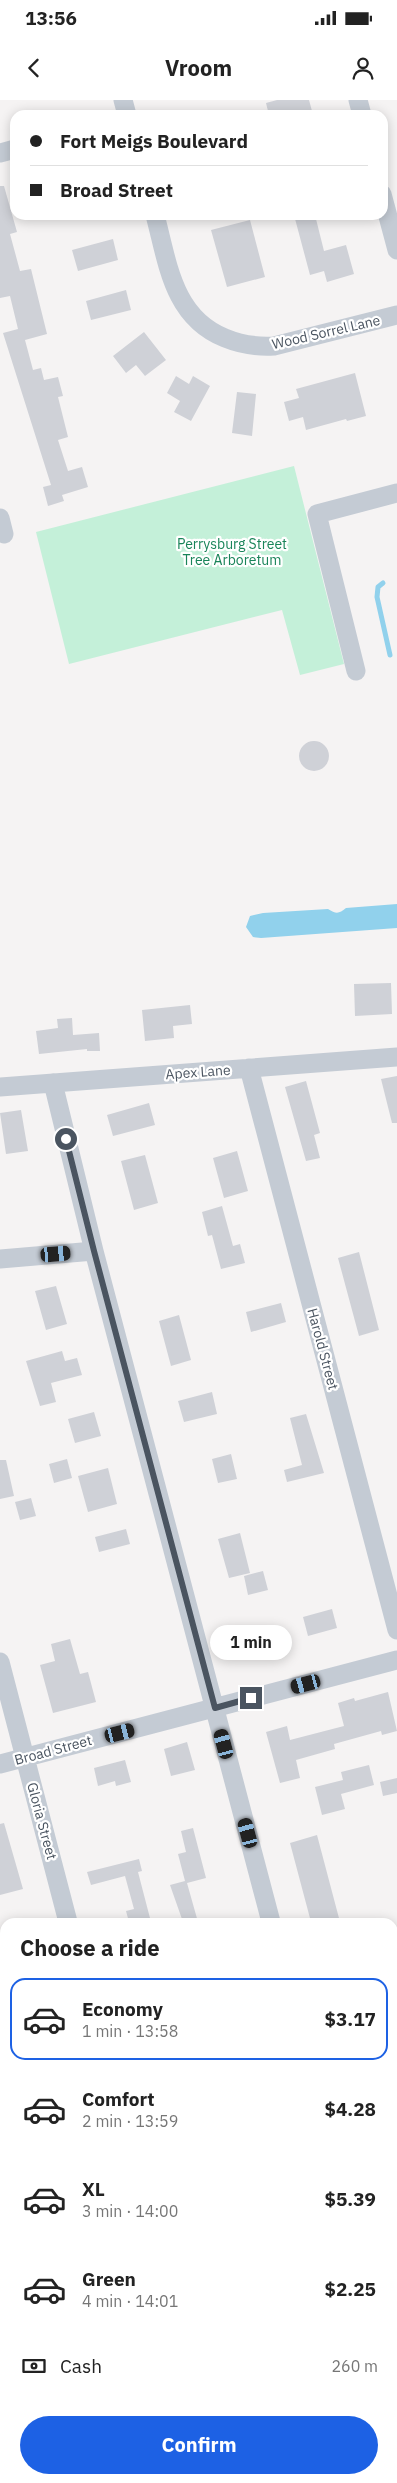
<!DOCTYPE html>
<html lang="en">
<head>
<meta charset="utf-8">
<style>
  body { margin:0; font-family:"IBM Plex Sans",sans-serif; background:#f2f2f2; color:#222; height:100vh; display:flex; flex-direction:column; font-size:19px; white-space:nowrap }
  * { box-sizing:border-box; margin:0 }
  p { font-size:16px; color:#767676 }
  .icon { flex:none; width:28px; height:28px; fill:none; stroke:currentColor; stroke-width:2; stroke-linecap:round; stroke-linejoin:round }
  .map { position:relative; flex:1; overflow:hidden }
  .drawer { position:absolute; left:0px; top:1818px; width:398px; height:566px; display:flex; flex-direction:column; background:#fff; border-radius:15px 15px 0 0; box-shadow:0 2px 12px #0003 }
  .drawer>* { flex:none }
  .top-card { position:absolute; left:10px; top:10px; width:378px; height:110px; border-radius:15px; box-shadow:0 2px 12px #0003; display:grid; align-content:center; height:110px; padding:0 20px; background:#fff }
  .end { position:absolute; width:22px; height:22px; margin:-11px; border:6px solid #4a5460; background:#fff; box-shadow:0 0 0 2px #fff }
  .from { border-radius:50% }
  .bubble { position:absolute; height:35px; border-radius:18px; background:#fff; box-shadow:0 2px 12px #0003; font-size:16px; font-weight:700; line-height:35px; text-align:center }
  .car { position:absolute; width:15px; height:30px; margin:-15px -8px; border-radius:6px; box-shadow:0 0 4px 1px #0007; background:linear-gradient(#222 24%,#8ab4d8 0 40%,#222 0 76%,#8ab4d8 0 86%,#222 0) }
  .top-card b { display:flex; align-items:center; gap:18px; height:48px; font-size:19px }
  .top-card b+b { border-top:1px solid #e0e0e0 }
  .top-card i { width:12px; height:12px; background:#222 }
  ul { padding:0; list-style:none }
  li { display:flex; align-items:center; gap:15px; height:82px; margin:0 10px 8px; padding:0 10px; border:2px solid transparent; border-radius:15px }
  li div { flex:1 }
  li b { display:block; font-size:19px }
  li em { font-style:normal; font-weight:700 }
  li.active { border-color:#1d61e4 }
  li>.icon { width:45px; height:45px; stroke-width:1.5 }
  h2 { padding:0 20px; font-size:22px; line-height:60px }
  .pay { display:flex; align-items:center; gap:12px; height:55px; padding:0 20px; font-size:19px }
  .pay p { margin-inline-start:auto }
  .primary-button { display:flex; gap:10px; margin-top:auto; padding:10px 20px }
  .primary-button a { flex:1; height:58px; border-radius:30px; background:#1d61e4; color:#fff; font-size:20px; font-weight:700; line-height:58px; text-align:center }
  .status { display:flex; justify-content:space-between; align-items:center; height:35px; padding:0 25px; background:#fff; direction:ltr }
  .status svg { height:14px; fill:currentColor }
  header { display:flex; justify-content:space-between; align-items:center; height:65px; padding:0 20px; background:#fff; font-size:22px; font-weight:700 }
  .map>svg:first-child { display:block }
</style>
</head>
<body>
<div class="status"><b>13:56</b><svg viewBox="0 0 49 12"><path d="M0 12V9h3v3zM5 12V6h3v6zM10 12V3h3v9zM15 12V0h3v12zM26 1h20v11H26zM47 4h2v5h-2z"/></svg></div>
<header><svg class="icon" aria-label="back" viewBox="0 0 24 24"><path d="M15 5l-7 7 7 7"/></svg>Vroom<svg class="icon" aria-label="person" viewBox="0 0 24 24"><circle cx="12" cy="8" r="4"/><path d="M4 21q1-7 8-7t8 7"/></svg></header>
<div class="map">
<svg width="397" height="2383" viewBox="0 0 397 2383">
  <rect width="100%" height="100%" fill="#f5f3f3"/>
  <!-- green -->
  <path fill="#c4f0d9" d="M294,366L344,564L300,575L282,510L69,564L36,432Z"/>
  <!-- water -->
  <path fill="#91d1ec" d="M397,804V828L261,838L253,837L246,827L250,816L263,813L328,809C336,814 339,814 346,808Z"/>
  <g fill="none" stroke-linecap="round" stroke-linejoin="round">
    <!-- stream -->
    <path stroke="#91d1ec" stroke-width="5" d="M383,483L378,487L377,497L390,555"/>
  </g>
  <!-- building -->
  <path fill="#cfd1d7" d="M277,0H309L312,11L304,13L305,15H269L266,3Z
    M0,86H4L17,132L10,134L20,171L31,169L47,234L25,240L33,270L41,268L44,280L58,277L63,296L58,297L68,337L58,340L68,371L82,367L88,387L62,395L64,401L48,406L43,387L51,385L3,233L18,229L10,196L0,198Z
    M294,115H315L324,151L346,145L354,174L327,182L324,171L310,175Z
    M250,120L265,177L227,187L211,130Z
    M113,139L118,160L78,171L72,150Z
    M126,190L131,210L91,220L86,201Z
    M144,232L166,260L145,276L136,265L126,273L113,256Z
    M355,273L366,316L347,321L346,319L306,330L303,317L289,321L284,302L299,298L296,289Z
    M176,276L189,284L193,276L210,286L191,321L174,312L180,301L167,293Z
    M237,292L256,294L252,336L232,333Z
    M299 656a15 15 0 1 1 30 0a15 15 0 1 1-30 0Z
    M391,883L392,914L355,916L354,884Z
    M190,905L192,924L173,926L174,938L145,941L142,910Z
    M72,918L73,935L99,933L100,951H87V949L39,954L36,931L58,928L57,919Z
    M397,976V1023H392L381,979Z
    M306,981L320,1033L314,1035L320,1058L306,1061L285,987Z
    M149,1003L155,1025L113,1036L107,1015Z
    M21,1010L28,1051L6,1054L0,1013Z
    M237,1051L248,1091L224,1098L213,1058Z
    M145,1055L158,1103L134,1110L121,1061Z
    M222,1106L233,1146L240,1144L245,1163L221,1169L212,1135L208,1136L202,1112Z
    M359,1152L379,1230L359,1236L338,1158Z
    M56,1186L67,1224L46,1230L35,1191Z
    M281,1203L286,1222L251,1232L246,1212Z
    M179,1215L191,1260L171,1266L159,1221Z
    M62,1251L65,1261L77,1258L82,1275L51,1283L56,1302L40,1306L26,1261Z
    M212,1292L217,1314L184,1322L178,1301Z
    M94,1312L101,1336L75,1343L68,1319Z
    M306,1314L324,1373L287,1382L284,1370L302,1365L290,1318Z
    M231,1354L237,1379L218,1383L212,1359Z
    M67,1359L72,1378L54,1383L49,1364Z
    M0,1360H6L14,1396L0,1399Z
    M108,1368L117,1404L88,1412L78,1376Z
    M31,1398L36,1416L20,1420L15,1402Z
    M126,1429L130,1444L99,1452L95,1437Z
    M240,1433L250,1473L229,1478L218,1439Z
    M263,1471L268,1490L248,1495L244,1476Z
    M332,1509L337,1528L308,1536L303,1517Z
    M70,1539L80,1574L88,1572L96,1602L53,1613L40,1565L55,1561L51,1544Z
    M388,1592L397,1631L382,1635L381,1631L334,1644L335,1649L296,1660L300,1678L280,1683L266,1632L287,1626L290,1640L344,1626L338,1603L354,1598L355,1601Z
    M187,1642L195,1670L171,1676L164,1649Z
    M125,1660L131,1682L116,1686L115,1681L98,1686L94,1668Z
    M369,1665L374,1685L341,1694L345,1709L322,1715L315,1687L343,1680L341,1672Z
    M397,1678V1693L383,1696L380,1682Z
    M4,1723L23,1789L0,1795V1724Z
    M193,1728L206,1778L187,1783L198,1822H183L170,1785L185,1781L178,1754L186,1752L181,1731Z
    M317,1735L340,1822H311L290,1743Z
    M139,1759L142,1771L138,1772L151,1822H129L126,1811L134,1809L125,1776L91,1785L87,1772Z"/>
  <g fill="none" stroke-linecap="round" stroke-linejoin="round">
    <!-- minor -->
    <path stroke="#c4cbd4" stroke-width="19" d="M123,0L127,15
      M358,0L362,15
      M0,53L15,49
      M382,94L397,150
      M155,115C168,164 173,217 225,238C242,245 256,247 274,246L397,215
      M0,418L4,434
      M356,571L317,414L397,393
      M249,968L397,1530
      M53,983L94,1151L271,1822
      M0,987L397,957
      M0,1159L94,1151
      M0,1562L68,1822
      M0,1664L397,1560
      M392,2086L397,2085
      M0,2122L5,2121
      M392,2195L397,2194
      M392,2279L397,2287
      M0,2287L5,2307"/>
    <!-- major -->
    <path stroke="#b3bfd0" stroke-width="24" d="M392,2306L397,2305
      M392,2337L397,2336
      M0,2352L5,2351
      M6,2383L41,2379"/>
  </g>
  <g fill="none" stroke-linecap="round" stroke-linejoin="round">
    <!-- route -->
    <path stroke="#4a5460" stroke-width="6" d="M66,1039L94,1151L215,1608L251,1598"/>
  </g>
  <g text-anchor="middle" stroke-width="4.5" stroke-linejoin="round" paint-order="stroke">
    <!-- street labels -->
    <g font-size="14" fill="#4a5460" stroke="#fff">
      <text transform="translate(326 232) rotate(-13)" y="5">Wood Sorrel Lane</text>
      <text transform="translate(198 972) rotate(-4)" y="5">Apex Lane</text>
      <text transform="translate(323 1249) rotate(75)" y="5">Harold Street</text>
      <text transform="translate(53 1650) rotate(-15)" y="5">Broad Street</text>
      <text transform="translate(42 1721) rotate(75)" y="5">Gloria Street</text>
    </g>
    <!-- park labels -->
    <g font-size="14" fill="#198459" stroke="#fff">
      <text x="232" y="449">Perrysburg Street<tspan x="232" dy="16">Tree Arboretum</tspan></text>
    </g>
  </g>
</svg>
<i class="end from" style="left:66px;top:1039px"></i>
<i class="end" style="left:251px;top:1598px"></i>
<div class="bubble" style="left:210px;top:1525px;width:82px">1 min</div>
<i class="car" style="left:56px;top:1154px;rotate:85deg"></i>
<i class="car" style="left:306px;top:1584px;rotate:255deg"></i>
<i class="car" style="left:120px;top:1633px;rotate:76deg"></i>
<i class="car" style="left:224px;top:1644px;rotate:345deg"></i>
<i class="car" style="left:248px;top:1733px;rotate:345deg"></i>
<div class="top-card">
<b><i class="from"></i>Fort Meigs Boulevard</b>
<b><i></i>Broad Street</b>
</div>
<section class="drawer">
<h2>Choose a ride</h2>
<ul>
<li class="active"><svg class="icon" aria-label="car" viewBox="0 0 24 24"><path d="M5 17H2v-5l4-1 3-4h7l3 4 3 1v5h-3M9 17h6M6 11h13"/><circle cx="7" cy="17" r="2"/><circle cx="17" cy="17" r="2"/></svg><div><b>Economy</b><p>1 min · 13:58</p></div><em>$3.17</em></li>
<li><svg class="icon" aria-label="car" viewBox="0 0 24 24"><path d="M5 17H2v-5l4-1 3-4h7l3 4 3 1v5h-3M9 17h6M6 11h13"/><circle cx="7" cy="17" r="2"/><circle cx="17" cy="17" r="2"/></svg><div><b>Comfort</b><p>2 min · 13:59</p></div><em>$4.28</em></li>
<li><svg class="icon" aria-label="car" viewBox="0 0 24 24"><path d="M5 17H2v-5l4-1 3-4h7l3 4 3 1v5h-3M9 17h6M6 11h13"/><circle cx="7" cy="17" r="2"/><circle cx="17" cy="17" r="2"/></svg><div><b>XL</b><p>3 min · 14:00</p></div><em>$5.39</em></li>
<li><svg class="icon" aria-label="car" viewBox="0 0 24 24"><path d="M5 17H2v-5l4-1 3-4h7l3 4 3 1v5h-3M9 17h6M6 11h13"/><circle cx="7" cy="17" r="2"/><circle cx="17" cy="17" r="2"/></svg><div><b>Green</b><p>4 min · 14:01</p></div><em>$2.25</em></li>
</ul>
<div class="pay"><svg class="icon" aria-label="cash" viewBox="0 0 24 24"><path d="M3 7h18v10H3z"/><circle cx="12" cy="12" r="2"/></svg>Cash<p>260 m</p></div>
<div class="primary-button"><a>Confirm</a></div>
</section>
</div>
</body>
</html>
